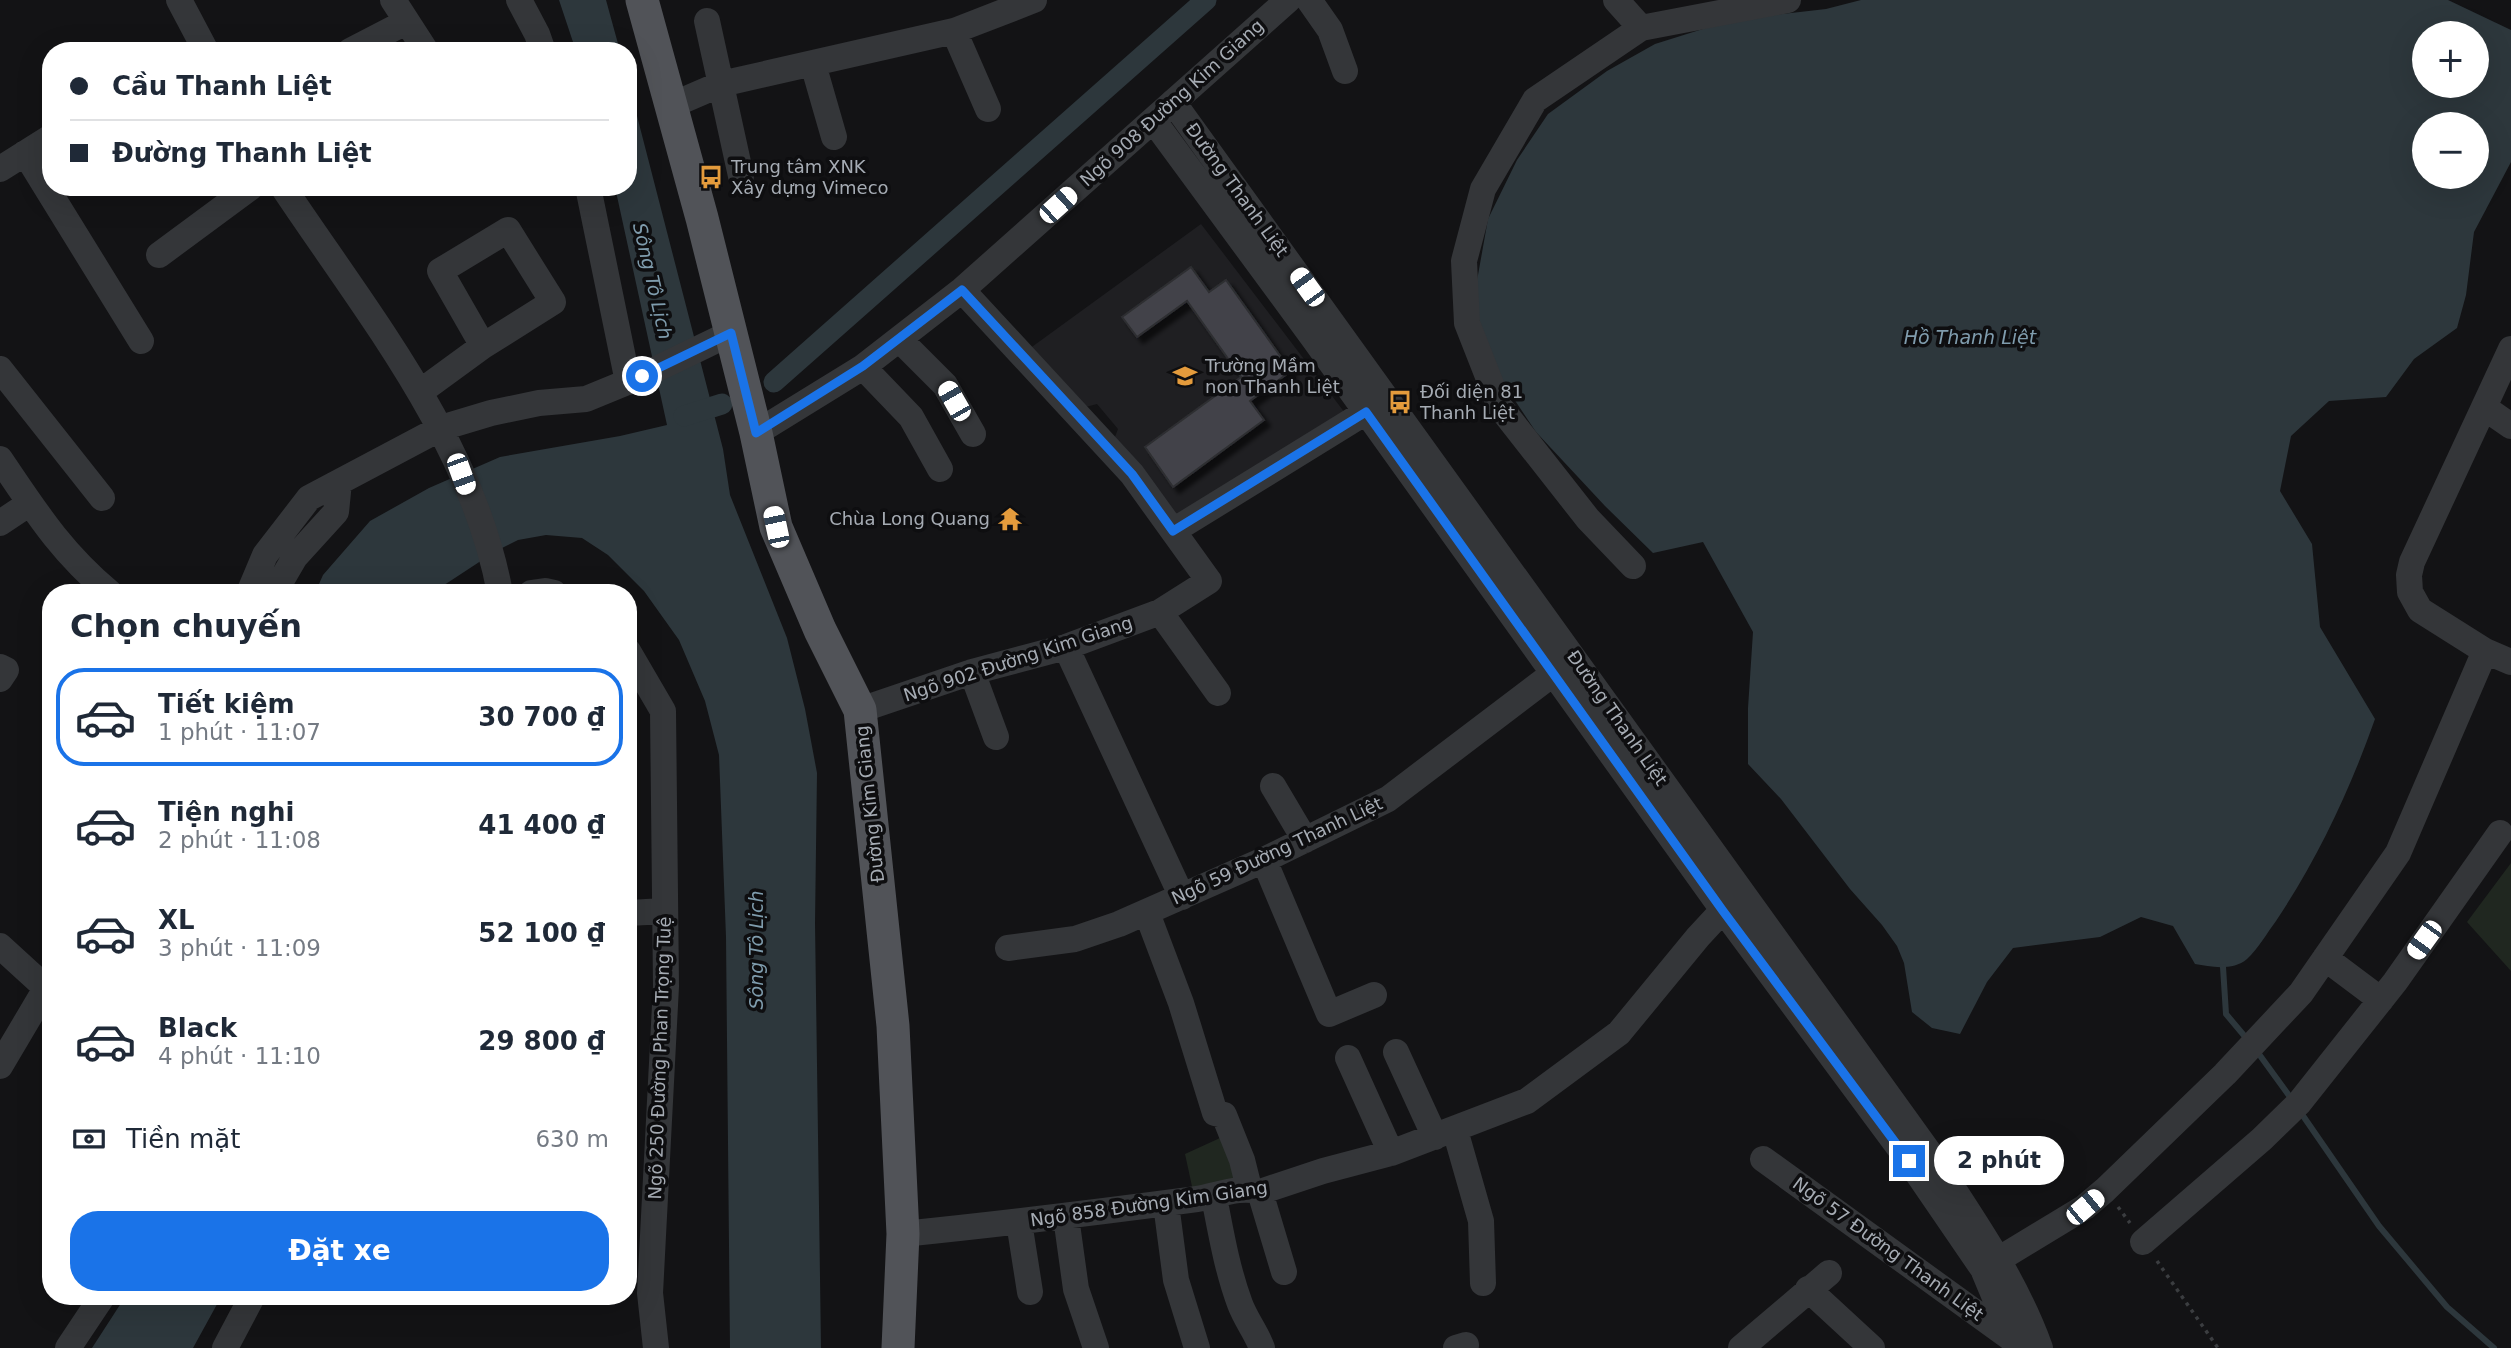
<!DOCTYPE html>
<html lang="vi">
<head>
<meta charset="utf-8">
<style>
  body { margin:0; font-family:"DejaVu Sans",sans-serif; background:#f6f6f7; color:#1f2937; height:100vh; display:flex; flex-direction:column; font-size:26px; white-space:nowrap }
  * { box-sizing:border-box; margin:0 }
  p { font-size:23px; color:#747a83 }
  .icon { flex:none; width:38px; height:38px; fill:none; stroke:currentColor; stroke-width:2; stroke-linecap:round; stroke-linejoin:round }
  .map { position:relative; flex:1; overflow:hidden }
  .details { position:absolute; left:42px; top:584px; width:595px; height:721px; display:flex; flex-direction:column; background:#fff; border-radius:28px; box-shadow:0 7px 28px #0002 }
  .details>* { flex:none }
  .banner { position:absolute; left:42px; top:42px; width:595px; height:154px; border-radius:28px; box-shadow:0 7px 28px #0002; display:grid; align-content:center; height:154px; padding:0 28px; background:#fff }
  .controls { position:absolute; left:2412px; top:21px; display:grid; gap:14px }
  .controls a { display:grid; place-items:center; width:77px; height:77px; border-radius:50%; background:#fff; box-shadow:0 7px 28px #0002; font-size:35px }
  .end { position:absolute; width:32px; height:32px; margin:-16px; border:9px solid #1a73e8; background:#fff; box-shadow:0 0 0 4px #fff }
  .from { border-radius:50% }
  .bubble { position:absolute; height:49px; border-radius:24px; background:#fff; box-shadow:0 7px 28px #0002; font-size:23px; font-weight:700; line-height:49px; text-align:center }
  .car { position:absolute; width:21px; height:42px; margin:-21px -10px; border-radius:9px; box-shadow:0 0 5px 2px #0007; background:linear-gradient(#fff 24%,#345 0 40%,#fff 0 76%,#345 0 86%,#fff 0) }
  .banner b { display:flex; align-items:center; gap:24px; height:66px; font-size:26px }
  .banner b+b { border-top:2px solid #e0e1e3 }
  .banner i { width:18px; height:18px; background:#1f2937 }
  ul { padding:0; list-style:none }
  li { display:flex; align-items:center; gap:21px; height:98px; margin:0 14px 10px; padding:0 14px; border:4px solid transparent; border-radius:28px }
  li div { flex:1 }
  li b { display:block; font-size:26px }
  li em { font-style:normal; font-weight:700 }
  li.current { border-color:#1a73e8 }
  li>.icon { width:63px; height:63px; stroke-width:1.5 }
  h2 { padding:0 28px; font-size:32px; line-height:84px }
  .pay { display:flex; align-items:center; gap:18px; height:77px; padding:0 28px; font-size:26px }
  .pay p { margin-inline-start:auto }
  .primary-button { display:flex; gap:14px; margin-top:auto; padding:14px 28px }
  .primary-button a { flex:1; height:80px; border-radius:28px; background:#1a73e8; color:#fff; font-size:28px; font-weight:700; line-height:80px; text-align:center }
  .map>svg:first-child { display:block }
</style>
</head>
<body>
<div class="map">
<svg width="2511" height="1348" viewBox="0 0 2511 1348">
  <defs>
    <filter id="shadow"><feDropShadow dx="6" dy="6" stdDeviation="2" flood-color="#0009"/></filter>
  </defs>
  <rect width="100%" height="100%" fill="#131315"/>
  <!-- built -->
  <path fill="#1f1f22" d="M1201,224L1345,413L1175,517L1113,442L1118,429L1097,404L1082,408L1029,349Z"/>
  <!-- green -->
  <path fill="#202720" d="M2511,863V971L2467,922Z
    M1220,1138L1242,1180L1193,1191L1185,1154Z"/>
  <!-- water -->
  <path fill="#2d373c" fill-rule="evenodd" d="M559,0H606L620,51H576Z
    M1861,0H2448L2511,30V162L2474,232L2466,295L2457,328L2414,359L2386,397L2329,401L2291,436L2280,491L2312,544L2320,627L2375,719C2350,790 2318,858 2276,921C2267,933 2258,949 2247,959C2233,971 2211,967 2195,964L2173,926L2141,917L2100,937L2013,948L1987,982L1960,1034L1932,1028L1912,1012L1904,963L1897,946L1882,925L1850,889L1781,799L1748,764V708L1753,632L1703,542L1653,553L1605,506L1536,432L1500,378L1473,303L1488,219L1517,160L1548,114L1607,71L1655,44L1706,28L1766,16L1826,9ZM2424,33H2476V86H2424ZM2424,124H2476V177H2424Z
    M628,81L723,449L730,495L787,638L805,709L817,773L815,923L821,1348H730L726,937L719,755L705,701L679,640L644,591L608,555L582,538L546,535L518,540L496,551L432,593H315L323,575L370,521L429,488L500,457L620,436L667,425L615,187H628Z
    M125,1297H221L193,1348H92Z"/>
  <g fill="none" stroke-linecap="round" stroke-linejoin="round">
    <!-- stream -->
    <path stroke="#2d373c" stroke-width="6" d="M2223,967L2226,1014L2247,1039
      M2256,1050L2293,1101
      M2299,1110L2379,1226L2447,1307L2494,1348"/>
    <!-- canal -->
    <path stroke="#2d373c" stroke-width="21" d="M774,382L1206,0
      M684,416L722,404"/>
  </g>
  <!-- building -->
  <path fill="#424348" stroke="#2d2e31" stroke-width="2" filter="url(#shadow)" d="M1191,267L1209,292L1226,280L1291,371L1250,401L1264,420L1173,487L1145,447L1241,377L1187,301L1137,337L1122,317Z"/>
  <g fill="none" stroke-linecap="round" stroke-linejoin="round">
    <!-- path -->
    <path stroke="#3b3d40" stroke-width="3.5" stroke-dasharray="3.5 5" stroke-linecap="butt" d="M2118,1207L2130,1223
      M2157,1261L2218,1348"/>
    <!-- minor -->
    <path stroke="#343639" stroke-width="26" d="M179,0L206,51
      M393,0L426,51
      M519,0L537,34L543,51
      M1309,0L1330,30L1345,71
      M1616,0L1641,28
      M707,21L741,176
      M954,31L988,109
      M350,51L406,22
      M813,64L834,137
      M1173,102L1931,1155C1971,1217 2015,1278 2040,1348
      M670,106L721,84L954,31L1034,0
      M1153,120L1314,339L1723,910L1909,1161L1983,1269L2016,1348
      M25,153L141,341
      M0,169L51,137
      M283,187C367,313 472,441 500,593
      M588,187L628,382
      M159,255L251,187
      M899,339L945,385L973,434
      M2511,349L2412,562L2409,575L2410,592L2420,610L2485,651L2511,662
      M863,367L911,417L940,469
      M0,369L102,498
      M420,392L483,346L553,302L508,230L440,271L483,346
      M2485,408L2511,426
      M756,433L863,367L962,290L1288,0
      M0,459C36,512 60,551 110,593
      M0,523L30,503
      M1173,531L1366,412
      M1633,566L1588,519L1500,407L1467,323L1464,261L1483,189L1535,100L1641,28L1788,0
      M249,593L265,555L309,498L441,428L491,413L539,403L586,399L642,376L731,333
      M274,593L295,557L336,512L339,482
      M531,593L545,591L554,593
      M1160,612L1218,693
      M1066,647L1182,897
      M628,651L663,711L666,986L650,1293L656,1348
      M0,667L6,670L0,679
      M972,672L996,737
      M860,710L972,672L1066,647L1160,612L1209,581L1132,474L962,290
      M1273,786L1305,840
      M1264,860L1329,1014L1374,995
      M628,913L665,911
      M1147,913L1181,1003L1215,1113L1224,1115L1242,1160L1249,1188
      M0,946L46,988
      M1008,948L1075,939L1119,924L1264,860L1388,799L1554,673
      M2325,958L2381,1000
      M1396,1052L1435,1137
      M1348,1058L1391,1153
      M0,1066L51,980
      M1455,1130L1481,1221L1483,1283
      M1763,1159L2012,1339
      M1260,1192L1284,1272
      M1214,1197C1221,1233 1227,1269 1240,1304C1246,1320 1256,1332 1262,1348
      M1166,1204L1176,1280L1197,1348
      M1066,1217L1076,1289L1096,1348
      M1019,1222L1030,1292
      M903,1234C1001,1224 1099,1212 1197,1199C1217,1196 1241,1185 1260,1192L1323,1171L1391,1153L1527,1101L1619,1033L1698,937L1723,910
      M2143,1242L2262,1139L2299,1103L2395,982L2500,833
      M1986,1267L2085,1207L2105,1190L2225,1074L2301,993L2398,853L2485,651
      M1808,1289L1872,1348
      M68,1348L102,1297
      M225,1348L252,1297
      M1456,1348L1466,1345
      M1741,1348L1829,1273"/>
    <!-- major -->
    <path stroke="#515358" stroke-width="33" d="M642,0L702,218L756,433L776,527L820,630L860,710L893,1026L903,1234L898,1348"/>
  </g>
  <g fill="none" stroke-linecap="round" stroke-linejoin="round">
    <!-- route -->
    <path stroke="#1a73e8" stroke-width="9" d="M642,376L731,333L756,433L863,366L962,290L1132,474L1173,531L1366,412L1723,911L1909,1161"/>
  </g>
  <!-- icons -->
  <defs>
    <g id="bus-bare" transform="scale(1.89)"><path d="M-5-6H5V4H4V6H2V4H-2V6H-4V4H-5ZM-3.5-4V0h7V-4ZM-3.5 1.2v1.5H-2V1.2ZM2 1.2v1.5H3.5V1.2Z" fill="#e49b3c" stroke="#0e0e10" stroke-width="2.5" paint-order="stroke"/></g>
    <g id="school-bare" transform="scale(1.89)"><path d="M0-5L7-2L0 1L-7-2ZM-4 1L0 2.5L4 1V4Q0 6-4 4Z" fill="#e49b3c" stroke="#0e0e10" stroke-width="2.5" paint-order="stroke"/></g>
    <g id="temple-bare" transform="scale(1.89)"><path d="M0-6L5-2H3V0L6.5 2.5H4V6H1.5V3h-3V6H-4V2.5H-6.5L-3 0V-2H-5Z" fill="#e49b3c" stroke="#0e0e10" stroke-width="2.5" paint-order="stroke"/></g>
  </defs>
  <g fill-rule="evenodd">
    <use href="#bus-bare" x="711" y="177"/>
    <use href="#school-bare" x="1185" y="376"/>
    <use href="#bus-bare" x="1400" y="402"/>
    <use href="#temple-bare" x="1010" y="519"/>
  </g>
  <g text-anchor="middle" stroke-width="7" stroke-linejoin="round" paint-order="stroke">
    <!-- street labels -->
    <g font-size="18" fill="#a6acb4" stroke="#0e0e10">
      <text transform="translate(1172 103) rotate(-42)" y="6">Ngõ 908 Đường Kim Giang</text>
      <text transform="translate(1237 190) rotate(54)" y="6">Đường Thanh Liệt</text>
      <text transform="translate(1018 659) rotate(-18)" y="6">Ngõ 902 Đường Kim Giang</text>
      <text transform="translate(1617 718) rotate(55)" y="6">Đường Thanh Liệt</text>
      <text transform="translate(870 804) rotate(-96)" y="6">Đường Kim Giang</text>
      <text transform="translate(1277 851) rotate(-25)" y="6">Ngõ 59 Đường Thanh Liệt</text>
      <text transform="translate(660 1058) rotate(-88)" y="6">Ngõ 250 Đường Phan Trọng Tuệ</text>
      <text transform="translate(1149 1204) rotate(-8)" y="6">Ngõ 858 Đường Kim Giang</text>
      <text transform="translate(1888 1249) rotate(36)" y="6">Ngõ 57 Đường Thanh Liệt</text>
    </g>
    <!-- poi labels -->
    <g font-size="18" fill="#a6acb4" stroke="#0e0e10" text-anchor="start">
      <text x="731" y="173">Trung tâm XNK<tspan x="731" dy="21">Xây dựng Vimeco</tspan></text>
      <text x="1205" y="372">Trường Mầm<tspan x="1205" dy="21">non Thanh Liệt</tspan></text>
      <text x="1420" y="398">Đối diện 81<tspan x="1420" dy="21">Thanh Liệt</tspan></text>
      <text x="990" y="525" text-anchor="end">Chùa Long Quang</text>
    </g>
    <!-- water labels -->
    <g font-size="19" font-style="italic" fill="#7f9cad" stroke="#0e0e10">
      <text transform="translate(653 281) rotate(77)" y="7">Sông Tô Lịch</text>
      <text x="1970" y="344">Hồ Thanh Liệt</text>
      <text transform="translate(756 950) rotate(-90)" y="7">Sông Tô Lịch</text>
    </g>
  </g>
</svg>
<div class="controls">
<a>+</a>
<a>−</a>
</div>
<i class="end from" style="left:642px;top:376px"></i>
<i class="end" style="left:1909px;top:1161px"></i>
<div class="bubble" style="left:1934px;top:1136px;width:130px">2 phút</div>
<i class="car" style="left:1058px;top:205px;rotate:48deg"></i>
<i class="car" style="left:1307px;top:287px;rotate:324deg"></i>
<i class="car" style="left:954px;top:401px;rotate:330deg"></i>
<i class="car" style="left:461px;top:474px;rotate:160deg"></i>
<i class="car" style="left:776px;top:527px;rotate:348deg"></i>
<i class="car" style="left:2424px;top:940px;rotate:216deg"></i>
<i class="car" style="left:2085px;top:1207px;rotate:50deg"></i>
<div class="banner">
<b><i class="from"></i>Cầu Thanh Liệt</b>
<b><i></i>Đường Thanh Liệt</b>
</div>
<section class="details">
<h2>Chọn chuyến</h2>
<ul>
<li class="current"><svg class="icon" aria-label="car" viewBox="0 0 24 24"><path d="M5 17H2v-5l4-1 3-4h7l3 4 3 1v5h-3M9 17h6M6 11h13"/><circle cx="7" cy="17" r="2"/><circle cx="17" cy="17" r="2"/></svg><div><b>Tiết kiệm</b><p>1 phút · 11:07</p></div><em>30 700 ₫</em></li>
<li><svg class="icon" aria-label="car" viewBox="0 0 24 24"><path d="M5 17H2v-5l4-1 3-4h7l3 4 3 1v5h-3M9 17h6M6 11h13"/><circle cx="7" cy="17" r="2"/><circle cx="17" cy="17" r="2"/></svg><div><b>Tiện nghi</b><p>2 phút · 11:08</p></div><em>41 400 ₫</em></li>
<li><svg class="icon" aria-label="car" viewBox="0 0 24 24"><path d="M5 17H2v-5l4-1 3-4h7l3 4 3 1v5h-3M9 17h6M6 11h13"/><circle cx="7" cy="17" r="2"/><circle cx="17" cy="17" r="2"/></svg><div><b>XL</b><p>3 phút · 11:09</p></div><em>52 100 ₫</em></li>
<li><svg class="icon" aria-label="car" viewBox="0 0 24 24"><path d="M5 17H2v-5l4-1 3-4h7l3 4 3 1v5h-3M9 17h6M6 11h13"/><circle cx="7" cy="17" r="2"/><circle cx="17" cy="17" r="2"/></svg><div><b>Black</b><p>4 phút · 11:10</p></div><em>29 800 ₫</em></li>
</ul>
<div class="pay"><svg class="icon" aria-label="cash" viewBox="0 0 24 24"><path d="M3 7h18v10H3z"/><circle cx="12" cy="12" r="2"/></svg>Tiền mặt<p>630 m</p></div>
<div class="primary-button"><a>Đặt xe</a></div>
</section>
</div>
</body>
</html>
